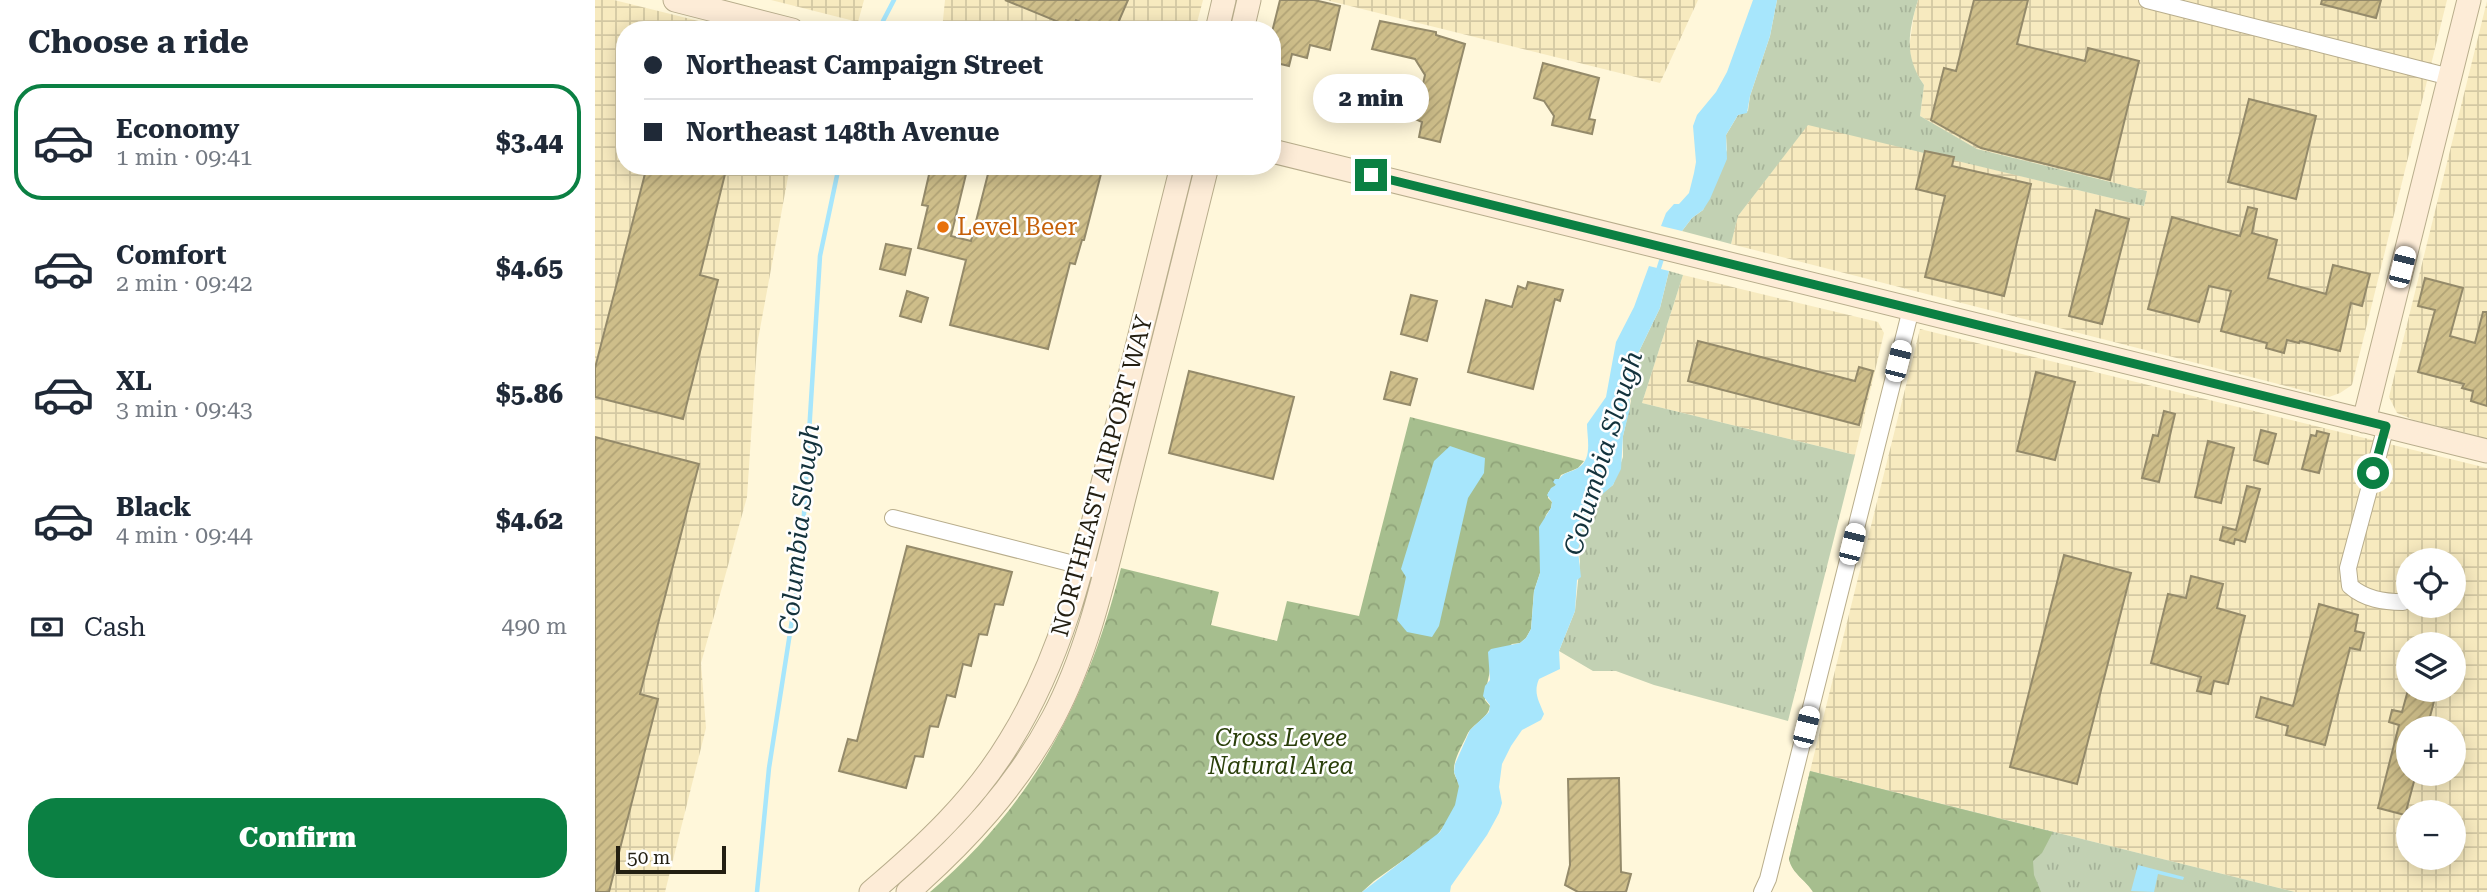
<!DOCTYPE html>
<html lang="en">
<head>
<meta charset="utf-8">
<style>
  body { margin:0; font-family:"Roboto Serif",serif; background:#f2f2f3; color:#1f2937; height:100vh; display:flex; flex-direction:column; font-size:26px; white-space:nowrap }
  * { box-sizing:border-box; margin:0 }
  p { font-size:23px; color:#747a83 }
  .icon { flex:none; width:38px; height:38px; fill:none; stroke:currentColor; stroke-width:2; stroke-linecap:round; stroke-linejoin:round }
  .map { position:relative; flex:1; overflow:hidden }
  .drawer { display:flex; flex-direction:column; background:#fff; width:595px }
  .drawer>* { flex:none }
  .top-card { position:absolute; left:21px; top:21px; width:665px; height:154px; border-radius:28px; box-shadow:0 4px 18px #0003; display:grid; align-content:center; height:154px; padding:0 28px; background:#fff }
  .fabs { position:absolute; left:1801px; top:548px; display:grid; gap:14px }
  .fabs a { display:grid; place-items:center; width:70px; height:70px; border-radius:50%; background:#fff; box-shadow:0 4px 18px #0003; font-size:35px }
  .scale { position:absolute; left:21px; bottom:18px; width:110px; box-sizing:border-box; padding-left:7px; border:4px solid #231f12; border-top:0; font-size:19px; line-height:24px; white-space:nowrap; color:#231f12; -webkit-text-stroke:5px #fff; paint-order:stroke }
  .end { position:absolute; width:32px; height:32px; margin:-16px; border:9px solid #0b8043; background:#fff; box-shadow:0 0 0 4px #fff }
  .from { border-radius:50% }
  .bubble { position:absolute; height:49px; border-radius:24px; background:#fff; box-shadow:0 4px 18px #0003; font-size:23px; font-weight:800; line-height:49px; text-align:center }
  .car { position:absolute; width:21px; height:42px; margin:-21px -10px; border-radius:9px; box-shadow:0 0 5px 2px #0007; background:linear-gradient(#fff 24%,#345 0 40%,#fff 0 76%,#345 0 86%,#fff 0) }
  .top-card b { display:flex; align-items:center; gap:24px; height:66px; font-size:26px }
  .top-card b+b { border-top:2px solid #e0e1e3 }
  .top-card i { width:18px; height:18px; background:#1f2937 }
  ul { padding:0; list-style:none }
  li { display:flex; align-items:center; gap:21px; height:116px; margin:0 14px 10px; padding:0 14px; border:4px solid transparent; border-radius:28px }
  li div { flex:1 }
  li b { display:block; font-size:26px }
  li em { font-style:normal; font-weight:800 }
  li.selected { border-color:#0b8043 }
  li>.icon { width:63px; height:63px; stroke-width:1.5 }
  h2 { padding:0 28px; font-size:32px; line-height:84px }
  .pay { display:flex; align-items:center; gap:18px; height:77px; padding:0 28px; font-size:26px }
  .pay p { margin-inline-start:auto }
  .cta { display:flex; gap:14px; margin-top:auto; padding:14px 28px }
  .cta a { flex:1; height:80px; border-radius:28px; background:#0b8043; color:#fff; font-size:28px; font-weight:800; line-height:80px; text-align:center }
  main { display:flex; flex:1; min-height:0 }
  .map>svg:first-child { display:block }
</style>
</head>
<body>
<main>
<section class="drawer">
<h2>Choose a ride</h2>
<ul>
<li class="selected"><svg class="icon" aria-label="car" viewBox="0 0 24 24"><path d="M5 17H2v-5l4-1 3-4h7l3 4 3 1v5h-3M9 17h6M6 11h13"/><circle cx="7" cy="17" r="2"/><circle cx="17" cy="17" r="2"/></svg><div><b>Economy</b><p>1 min · 09:41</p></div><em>$3.44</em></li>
<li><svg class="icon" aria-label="car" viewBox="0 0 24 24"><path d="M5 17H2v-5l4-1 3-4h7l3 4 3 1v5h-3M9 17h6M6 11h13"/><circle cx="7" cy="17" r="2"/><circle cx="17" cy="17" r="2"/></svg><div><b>Comfort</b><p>2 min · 09:42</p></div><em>$4.65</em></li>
<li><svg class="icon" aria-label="car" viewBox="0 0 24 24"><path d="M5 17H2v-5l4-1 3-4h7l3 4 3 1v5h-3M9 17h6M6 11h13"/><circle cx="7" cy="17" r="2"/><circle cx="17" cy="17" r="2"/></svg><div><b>XL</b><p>3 min · 09:43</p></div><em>$5.86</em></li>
<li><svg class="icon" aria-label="car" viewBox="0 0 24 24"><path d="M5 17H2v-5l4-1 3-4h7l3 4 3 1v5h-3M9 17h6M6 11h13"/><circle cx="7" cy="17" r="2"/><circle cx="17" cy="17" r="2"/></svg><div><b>Black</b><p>4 min · 09:44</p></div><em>$4.62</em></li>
</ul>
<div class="pay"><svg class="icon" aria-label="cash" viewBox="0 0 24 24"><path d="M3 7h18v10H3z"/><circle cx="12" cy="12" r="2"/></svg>Cash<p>490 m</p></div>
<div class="cta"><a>Confirm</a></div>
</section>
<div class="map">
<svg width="1892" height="892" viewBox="0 0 1892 892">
  <defs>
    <pattern id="industrial-grid" width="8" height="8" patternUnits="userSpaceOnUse" patternTransform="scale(1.75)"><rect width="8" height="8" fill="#f7eabf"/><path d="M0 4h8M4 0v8" fill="none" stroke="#d3c8a3"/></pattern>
    <pattern id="grass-tufts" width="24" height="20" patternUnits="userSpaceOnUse" patternTransform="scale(1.75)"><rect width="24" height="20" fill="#c2d1b3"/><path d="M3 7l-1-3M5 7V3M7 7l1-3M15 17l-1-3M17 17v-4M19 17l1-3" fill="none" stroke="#a6b399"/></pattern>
    <pattern id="forest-crowns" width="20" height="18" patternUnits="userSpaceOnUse" patternTransform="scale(1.75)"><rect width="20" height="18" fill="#a6be8e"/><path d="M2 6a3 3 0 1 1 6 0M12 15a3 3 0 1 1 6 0" fill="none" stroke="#8fa379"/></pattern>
    <pattern id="building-hatch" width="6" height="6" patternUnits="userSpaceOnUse" patternTransform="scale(1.75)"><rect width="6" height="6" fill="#cebe8a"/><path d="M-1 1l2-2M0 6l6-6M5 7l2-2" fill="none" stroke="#b1a376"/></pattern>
  </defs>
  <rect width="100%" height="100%" fill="#fff7da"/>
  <!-- industrial -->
  <path fill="url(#industrial-grid)" fill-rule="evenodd" d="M0,0H19L140,30H30V166H195L162,345L152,497L106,663L111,728L70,892H0Z
    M176,0H269L263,22Z
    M350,0H608L600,30H347Z
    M731,0H1103L1065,83Z
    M1323,0H1852L1757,385L1745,393L1734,397L1136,244L1143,216L1213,124L1549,206L1552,191L1382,149L1325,116L1329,85L1318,68L1314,48L1319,14Z
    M1892,1V438L1819,420L1802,413L1794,397Z
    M1088,275L1283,322L1289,333L1260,455L1047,403Z
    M1325,329L1892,468V892H1700L1215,771ZM1813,560H1858V606H1813ZM1813,644H1858V690H1813ZM1813,728H1858V774H1813ZM1813,812H1858V858H1813Z"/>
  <!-- grass -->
  <path fill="url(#grass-tufts)" d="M1182,0H1323C1313,33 1309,56 1329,85L1325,116L1382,149L1552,191L1549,206L1213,125L1143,216L1136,244L1087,231L1097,218L1108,210L1132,150L1131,135L1143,115L1153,111L1155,96L1175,36Z
    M1074,271L1088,275L1047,403L1260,455L1193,721L1059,685L1021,671H998L964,651L980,611L985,562L983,543L988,523L1002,497L1018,485L1028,457V436L1036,401L1034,392L1038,364L1065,308Z
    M1215,771L1700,892H1218C1211,880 1197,873 1194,859Z"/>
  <!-- forest -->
  <path fill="url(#forest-crowns)" d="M815,417L989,461L983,468L966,475L961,485L953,493V498L957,502L956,508L951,515L945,536V573L939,591L936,629L931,638L925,643L917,644L895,665C895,678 890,687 890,700L895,706C893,719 878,723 872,735C868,744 858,760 859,771C859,776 864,781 864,786C866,804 850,827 838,839L779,881L767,892H335C439,804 493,698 526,568L624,592L616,625L682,641L692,601L764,616Z
    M1215,771L1458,832L1447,853L1438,861L1439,875L1446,892H1218C1211,880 1197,874 1194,859Z"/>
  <!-- water -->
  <path fill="#a7e6fc" d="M1158,0H1182L1175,36L1155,96L1152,113L1143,115L1131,135L1132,159L1115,199L1108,210L1097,218L1087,231L1066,226L1071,213L1079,204H1084L1094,193L1099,173L1101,162L1098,126L1102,115L1121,92L1132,72Z
    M1054,266L1074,271L1065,308L1038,364L1034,392L1035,408L1028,436L1026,469L1018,485L996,504L988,523L983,551L986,577L982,580L980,611L964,651L965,669L944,679C938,693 944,701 949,714L946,720L927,730L916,746L907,764L904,787L907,803L904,813L892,835L856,886L855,892H767L845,832L860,805L864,786L859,772L860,764L875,730L894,712L895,705L888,696L890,686L895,680L893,652L896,649L925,643L931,638L936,629L939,591L945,573L944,527L956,508L957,502L952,495L956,488L961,485L958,482L960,479H964C970,471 975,473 983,468C998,459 992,438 992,424L1011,397L1021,342L1039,307Z
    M855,446L890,458L889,473L873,498L844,626L837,637L812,632L802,620L811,577L806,569L839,461Z
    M1543,865L1589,877L1588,880L1563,874L1559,892L1536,891Z"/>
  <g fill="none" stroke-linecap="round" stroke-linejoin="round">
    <!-- stream -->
    <path stroke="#a7e6fc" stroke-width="4.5" d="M288,21L299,0
      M1062,274L1068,255
      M162,892L174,768L206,562L225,256L244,166"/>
  </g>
  <!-- building -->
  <path fill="url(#building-hatch)" stroke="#948a6a" stroke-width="2" d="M410,0H533L520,30H504L481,20L478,28Z
    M685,0H719L745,6L735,50L715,45L712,58L697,54L694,66L677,62V32Z
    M1379,0H1433L1422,44L1490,61L1493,48L1544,61L1515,180L1386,148L1336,120L1349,68L1361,71Z
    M1727,0H1786L1781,18L1726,4Z
    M785,21L841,32V35L870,44L845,142L824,137L827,122L820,119L830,75L820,59L777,49Z
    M948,63L1004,78L994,119L1000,120L997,134L957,125L959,116L949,101L939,98Z
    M1654,99L1721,116L1701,199L1633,182Z
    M1330,151L1359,157L1357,166L1436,184L1409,296L1330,277L1350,196L1321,189Z
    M52,166H132L105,275L123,280L88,419L0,397V368Z
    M336,166H373L356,236L376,241L395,166H508L489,240H487L480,264L475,263L453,349L355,325L371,260L323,248L333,206L327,205Z
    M1653,207L1662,209L1657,233L1682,240L1673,278L1731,294L1738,265L1775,274L1767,306L1756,303L1745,351L1705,341L1704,343L1692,340L1689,353L1671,348L1672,343L1626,331L1636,291L1614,286L1604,322L1553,309L1577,217L1645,236Z
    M1501,210L1534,219L1507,324L1474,316Z
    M291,244L316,249L310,275L285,269Z
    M1830,278L1868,288L1855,336L1880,343L1888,312H1892V406L1876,401L1878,391L1867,388L1869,384L1823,372L1840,310L1823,306Z
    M933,282L968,290L965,301L960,299L938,389L873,372L891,300L917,307L923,286L931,289Z
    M312,291L333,298L326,322L305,316Z
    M816,295L842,301L832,341L806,334Z
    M1103,341L1260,381L1264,367L1278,371L1264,425L1093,381Z
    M594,371L699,397L678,479L574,453Z
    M796,372L822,379L815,405L789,399Z
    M1441,372L1480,382L1460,460L1422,451Z
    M1569,411L1580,414L1564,482L1547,478L1558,435L1563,436Z
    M1666,430L1681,434L1673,464L1659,460Z
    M1722,431L1734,434L1724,473L1707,469L1716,435L1721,436Z
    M0,437L104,464L45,694L63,699L14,892H0Z
    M1613,441L1639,448L1626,503L1600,497Z
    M1652,486L1665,489L1650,542L1640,539L1639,544L1625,540L1628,527L1641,530Z
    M312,546L417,572L408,605L400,604L392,635L384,634L376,666L368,664L360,697L352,695L343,727L335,726L328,757L320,756L311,788L244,771L253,739L262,741Z
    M1469,555L1536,573L1482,784L1415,767Z
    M1596,576L1628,584L1622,608L1650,616L1633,684L1619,681L1616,694L1602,691L1606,677L1556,663L1573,594L1591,598Z
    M1724,604L1763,615L1760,631L1769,633L1765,650L1755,648L1730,745L1691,735L1693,726L1661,717L1666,697L1698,706Z
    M1813,690H1842L1832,728H1813V774H1821L1810,815L1783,808L1804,725L1794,722L1797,710L1807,712Z
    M1024,778L1026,872L1036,874L1031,892H983L970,885L975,865L973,779Z"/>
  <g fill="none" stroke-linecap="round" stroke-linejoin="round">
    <!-- street casing -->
    <g stroke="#b8ad8c" stroke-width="18">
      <path id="street" d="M1552,0L1855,77
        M1791,426L1753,568L1755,586C1770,599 1788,602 1808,602
        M298,518L510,572
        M1167,892L1173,879L1316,309"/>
    </g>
    <!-- secondary casing -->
    <g stroke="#b8ad8c" stroke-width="25">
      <path id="secondary" d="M80,0L197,30
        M622,30L629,0
        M647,30L654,0
        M677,151L1892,451
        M1769,421L1874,0
        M276,892C329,847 379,801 415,741C469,654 490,557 514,458C539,361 563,264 587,166
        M313,892C371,841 422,786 458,718C496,646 512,564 532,486C559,379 586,273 612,166"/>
    </g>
    <!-- street -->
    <use href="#street" stroke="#fff" stroke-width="16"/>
    <!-- secondary -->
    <use href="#secondary" stroke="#fdecd7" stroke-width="23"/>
  </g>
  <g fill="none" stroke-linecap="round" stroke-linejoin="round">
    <!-- route -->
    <path stroke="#0b8043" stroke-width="9" d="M776,175L1791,426L1778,473"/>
  </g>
  <!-- markers -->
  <circle fill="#e8710a" stroke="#fff" stroke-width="2.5" cx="348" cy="227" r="7"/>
  <g text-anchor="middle" stroke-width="5" stroke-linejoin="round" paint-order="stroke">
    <!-- food labels -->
    <g font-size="24" fill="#c56008" stroke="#fff" text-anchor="start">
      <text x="362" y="235">Level Beer</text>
    </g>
    <!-- street labels -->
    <g font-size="24" fill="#231f12" stroke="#fff">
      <text transform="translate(507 476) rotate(-75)" y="8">NORTHEAST AIRPORT WAY</text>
    </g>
    <!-- park labels -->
    <g font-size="24" font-style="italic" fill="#2a3f0a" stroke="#fff">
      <text x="686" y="746">Cross Levee<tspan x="686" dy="28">Natural Area</tspan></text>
    </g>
    <!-- water labels -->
    <g font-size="26" font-style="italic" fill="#13323c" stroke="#fff">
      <text transform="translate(1008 453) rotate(-73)" y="9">Columbia Slough</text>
      <text transform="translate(204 529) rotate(-84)" y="9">Columbia Slough</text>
    </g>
  </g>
</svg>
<div class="fabs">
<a><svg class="icon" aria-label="locate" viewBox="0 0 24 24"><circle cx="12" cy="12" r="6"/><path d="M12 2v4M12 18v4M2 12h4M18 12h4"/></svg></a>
<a><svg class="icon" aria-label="layers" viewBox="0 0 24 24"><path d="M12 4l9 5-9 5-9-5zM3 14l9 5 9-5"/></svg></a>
<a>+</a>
<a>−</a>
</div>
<div class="scale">50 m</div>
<i class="end from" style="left:1778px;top:473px"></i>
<i class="end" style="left:776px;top:175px"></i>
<div class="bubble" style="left:718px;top:74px;width:116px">2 min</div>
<i class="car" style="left:1807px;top:267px;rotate:14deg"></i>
<i class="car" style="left:1303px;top:361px;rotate:14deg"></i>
<i class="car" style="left:1257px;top:544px;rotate:14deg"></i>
<i class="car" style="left:1211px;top:727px;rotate:14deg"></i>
<div class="top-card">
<b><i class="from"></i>Northeast Campaign Street</b>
<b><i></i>Northeast 148th Avenue</b>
</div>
</div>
</main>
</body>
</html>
